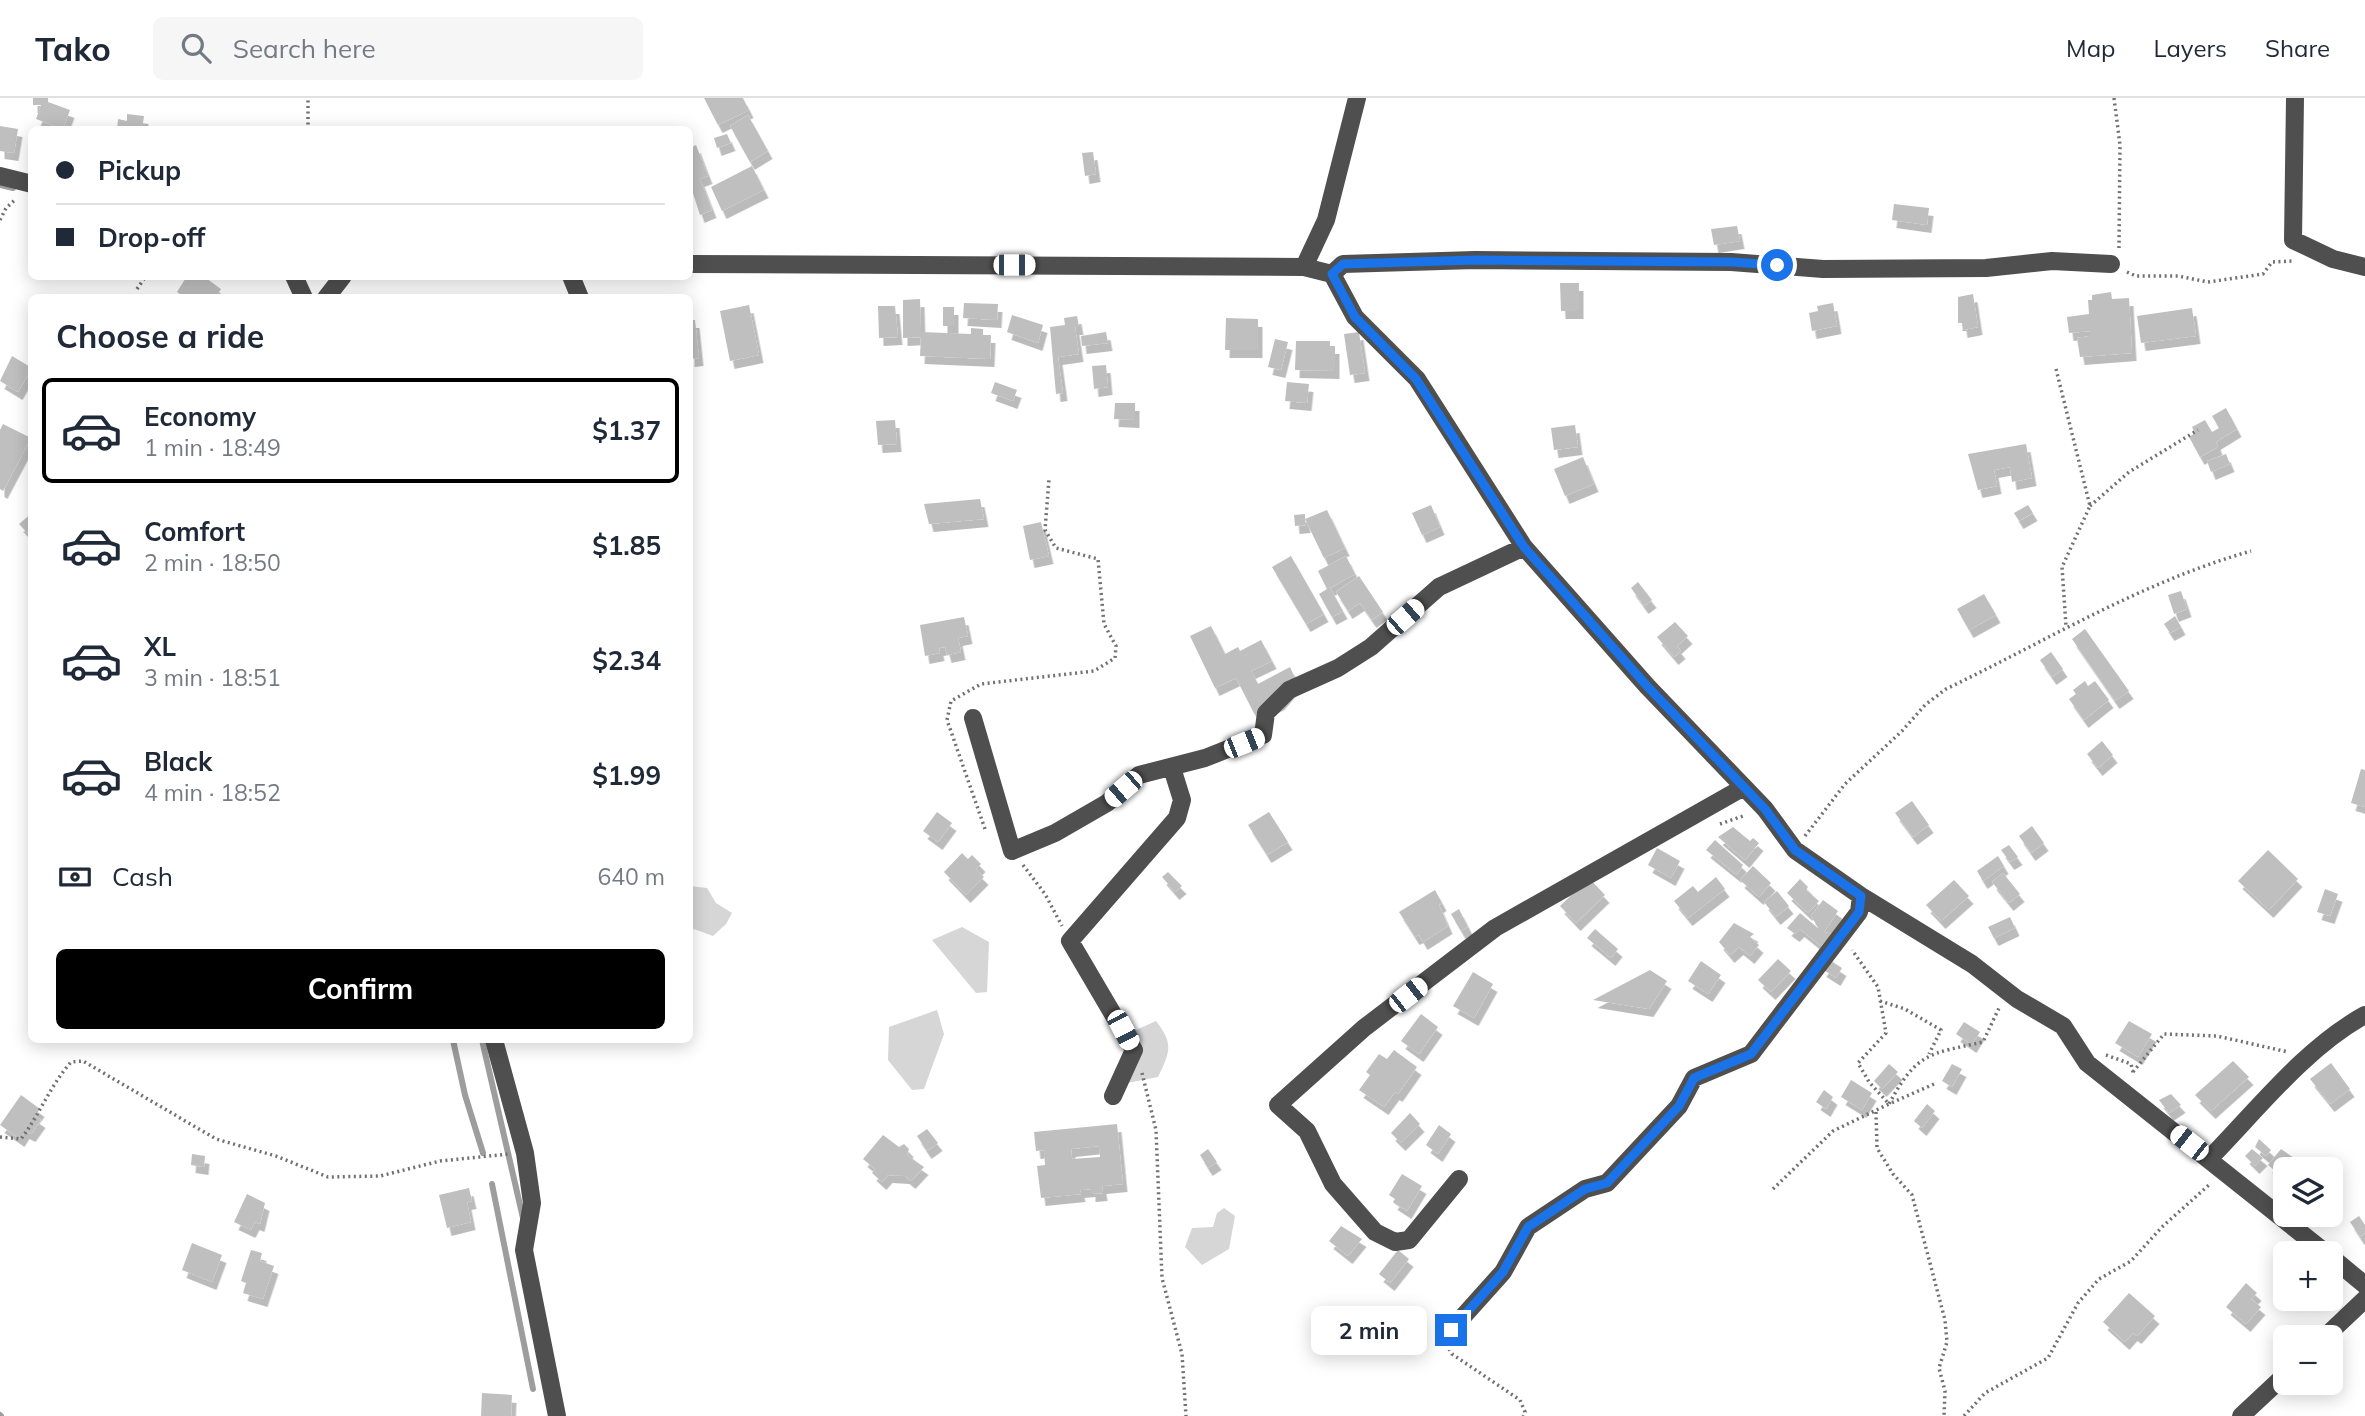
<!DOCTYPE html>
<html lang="en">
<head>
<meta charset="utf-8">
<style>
  body { margin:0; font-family:Mulish,sans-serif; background:#f6f6f7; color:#1f2937; height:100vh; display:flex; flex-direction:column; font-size:26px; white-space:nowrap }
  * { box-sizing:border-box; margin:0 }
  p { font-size:23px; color:#747a83 }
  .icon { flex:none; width:38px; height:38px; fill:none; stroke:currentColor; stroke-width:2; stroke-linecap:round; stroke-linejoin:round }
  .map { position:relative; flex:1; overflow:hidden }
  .details { position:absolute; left:28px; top:196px; width:665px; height:749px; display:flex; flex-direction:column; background:#fff; border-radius:10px; box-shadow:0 4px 18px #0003 }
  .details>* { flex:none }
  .guide { position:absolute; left:28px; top:28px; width:665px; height:154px; border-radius:10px; box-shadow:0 4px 18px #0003; display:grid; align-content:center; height:154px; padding:0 28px; background:#fff }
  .tools { position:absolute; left:2273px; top:1059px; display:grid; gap:14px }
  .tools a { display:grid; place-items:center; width:70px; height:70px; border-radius:10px; background:#fff; box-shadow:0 4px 18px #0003; font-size:35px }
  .end { position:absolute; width:32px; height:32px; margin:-16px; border:9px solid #1a73e8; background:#fff; box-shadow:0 0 0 4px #fff }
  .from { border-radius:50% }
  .bubble { position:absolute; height:49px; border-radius:10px; background:#fff; box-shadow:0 4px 18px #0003; font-size:23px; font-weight:700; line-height:49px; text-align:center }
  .car { position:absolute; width:21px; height:42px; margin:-21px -10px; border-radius:9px; box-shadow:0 0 5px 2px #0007; background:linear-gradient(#fff 24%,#345 0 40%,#fff 0 76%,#345 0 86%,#fff 0) }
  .guide b { display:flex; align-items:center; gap:24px; height:66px; font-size:26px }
  .guide b+b { border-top:2px solid #e0e1e3 }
  .guide i { width:18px; height:18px; background:#1f2937 }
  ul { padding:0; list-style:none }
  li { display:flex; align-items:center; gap:21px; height:105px; margin:0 14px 10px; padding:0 14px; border:4px solid transparent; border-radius:10px }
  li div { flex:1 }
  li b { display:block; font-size:26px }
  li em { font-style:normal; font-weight:700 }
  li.selected { border-color:#000 }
  li>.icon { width:63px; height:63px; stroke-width:1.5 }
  h2 { padding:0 28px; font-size:32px; line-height:84px }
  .pay { display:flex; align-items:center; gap:18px; height:77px; padding:0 28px; font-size:26px }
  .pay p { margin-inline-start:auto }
  .cta { display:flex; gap:14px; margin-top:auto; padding:14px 28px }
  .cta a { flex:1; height:80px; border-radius:10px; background:#000; color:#fff; font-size:28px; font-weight:700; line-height:80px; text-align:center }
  header { display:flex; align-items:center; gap:42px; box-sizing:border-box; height:98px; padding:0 35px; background:#fff; border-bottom:2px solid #e0e1e3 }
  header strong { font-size:33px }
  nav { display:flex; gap:38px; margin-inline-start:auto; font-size:24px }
  .search { width:490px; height:63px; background:#f6f6f7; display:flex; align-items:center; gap:18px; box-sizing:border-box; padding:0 24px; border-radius:10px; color:#747a83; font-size:26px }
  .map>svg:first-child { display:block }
</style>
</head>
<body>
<header>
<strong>Tako</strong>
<div class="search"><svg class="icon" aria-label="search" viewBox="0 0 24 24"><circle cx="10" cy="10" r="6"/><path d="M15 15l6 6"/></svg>Search here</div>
<nav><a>Map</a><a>Layers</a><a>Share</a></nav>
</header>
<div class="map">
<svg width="2365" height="1318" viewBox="0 0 2365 1318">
  <defs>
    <filter id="shadow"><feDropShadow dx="4.5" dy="8" stdDeviation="0" flood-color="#0004"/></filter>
  </defs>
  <rect width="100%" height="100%" fill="#fff"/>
  <!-- green -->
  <path fill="#d6d6d6" d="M690,788L707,790L716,805L732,815L726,826L713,838L694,831L690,834Z
    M962,829L989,844L987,894L976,895L932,842Z
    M937,912L944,936L924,991L912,992L888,962L889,929Z
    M1156,923C1174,946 1170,954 1158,979L1117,987L1114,974L1136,932Z
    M1224,1110L1235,1118L1229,1151L1202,1167L1185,1149L1192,1130L1213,1129L1217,1115Z"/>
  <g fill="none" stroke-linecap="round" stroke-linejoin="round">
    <!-- stream -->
    <path stroke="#9d9d9d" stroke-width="6" d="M0,87L13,90
      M453,942L465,997L483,1055
      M482,942L523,1120
      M492,1086L533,1291
      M0,1317L1,1318"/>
  </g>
  <!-- building -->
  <path fill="#bfbfbf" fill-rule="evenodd" filter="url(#shadow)" d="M33,0H48V4L70,12L63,31L36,21L41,7H33Z
    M704,0H743L749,12L718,27Z
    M127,16L144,18L142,32H117L118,21L127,23Z
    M748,17L768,53L750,64L730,28Z
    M0,28L18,31L14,55L0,53Z
    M727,36L731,45L717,50L714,40Z
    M696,47L708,78L700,81L712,112L700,117L690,86V50Z
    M1093,54L1096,76L1085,78L1082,55Z
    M752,68L764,92L722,113L711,89Z
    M1894,106L1929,110L1927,127L1892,122Z
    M1737,128L1740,143L1714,147L1711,131Z
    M187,178H203L221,191L215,200H186L177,194Z
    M1560,185H1579V213H1561Z
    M2111,194L2112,201L2129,200L2132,255L2080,259L2077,240L2090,238V233L2069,235L2067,219L2089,216L2088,202H2092V197Z
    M1973,196L1978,229L1963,232L1962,225H1958V199Z
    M920,201L921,234L971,236V230L983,231V237H991L990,261L920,258L921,239L903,240V202Z
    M964,205L998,206L997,222L963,220Z
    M1833,205L1837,228L1812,233L1809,215L1818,213L1817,208Z
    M749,207L759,257L730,263L720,213Z
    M878,208H895L898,239L879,240Z
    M943,209H954V228H943Z
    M2192,210L2196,238L2141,245L2137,218Z
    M1012,217L1043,227L1038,245L1007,234Z
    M1077,218L1079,229H1075L1079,256L1058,259L1063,295L1056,296L1050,229L1065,227L1064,220Z
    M1226,220L1258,221V252H1225Z
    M690,222H695L699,260L690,261Z
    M1106,234L1108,245L1082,248L1081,238Z
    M1359,234L1365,275L1350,277L1344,236Z
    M1275,241L1288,244L1281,272L1268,269Z
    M1296,243H1330V248H1335V273L1295,272Z
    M12,258L32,270L18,294L0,283Z
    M1106,267L1108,289L1094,291L1092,268Z
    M995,284L1017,292L1013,303L991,295Z
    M1287,284L1309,286L1307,305L1285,303Z
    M1115,305H1135V322L1114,321Z
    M2226,310L2237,331L2216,344L2218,349L2200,359L2189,339L2195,335L2192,329L2205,322L2212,334L2219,330L2212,318Z
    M895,322L897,346L878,347L876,323Z
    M3,326L31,340L3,393L0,391V332Z
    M1575,327L1578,349L1554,352L1551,330Z
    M2026,346L2032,380L2012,384L2010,369L1994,372L1997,388L1978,392L1968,356Z
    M2226,356L2230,366L2211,374L2207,363Z
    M1583,359L1594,386L1565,398L1554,371Z
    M980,401L984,421L929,426L924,406Z
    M1431,407L1440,429L1422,437L1412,415Z
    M2028,407L2033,415L2019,423L2014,415Z
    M1327,412L1345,450L1324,460L1305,421L1306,427L1295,428L1294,417L1305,416V421Z
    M32,415V440L19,426Z
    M1041,424L1049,458L1030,462L1023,428Z
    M1291,458L1324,516L1306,526L1272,469Z
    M1346,458L1355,476L1330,490L1343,513L1332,519L1319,496L1327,491L1318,473Z
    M1359,478L1383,514L1372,522L1360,505L1348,513L1336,494Z
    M1638,484L1652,502L1644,508L1631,490Z
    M2181,493L2187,511L2174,516L2168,497Z
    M1984,496L1996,517L1969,532L1957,511Z
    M2175,518L2181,529L2170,535L2164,526Z
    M964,519L968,538L958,540L961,554L947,557L945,549L939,550L940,555L925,558L920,527Z
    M1675,524L1688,538L1677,548L1681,553L1674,559L1657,539Z
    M1211,528L1225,556L1238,549L1240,553L1261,542L1272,563L1251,573L1258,586L1290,569L1297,584L1280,604L1255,617L1236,580L1215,590L1190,538Z
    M2085,531L2129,593L2115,603L2072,541Z
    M2051,554L2063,571L2052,579L2040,562Z
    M2085,583L2088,588L2095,583L2109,602L2084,622L2069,601L2076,596L2073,592Z
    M2102,643L2113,657L2098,670L2087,656Z
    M2361,671L2365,672V709L2351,705Z
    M1912,703L1929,727L1913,739L1895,715Z
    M937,714L952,725L938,744L923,733Z
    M1269,714L1288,744L1267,757L1248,727Z
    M2032,728L2044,745L2031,755L2019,738Z
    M1733,729L1750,743L1753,740L1759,745L1745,762L1718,739Z
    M1715,742L1743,767L1737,777L1706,752Z
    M2009,747L2018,759L2010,764L2001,752Z
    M1657,750L1680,763L1671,780L1648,767Z
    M2268,752L2298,781L2269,812L2238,783Z
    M962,755L968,761L972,757L981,766L976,771L984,779L966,797L944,774Z
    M1998,758L2004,768L1983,783L1977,773Z
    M1753,768L1771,785L1759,799L1740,782Z
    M1168,774L1182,788L1175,794L1162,779Z
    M2003,775L2020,796L2009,805L1992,784Z
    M1716,779L1725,791L1688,820L1674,803L1693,788L1698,794Z
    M1589,780L1605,797L1576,825L1560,808Z
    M1800,781L1808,789L1806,792L1819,803L1808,815L1787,795Z
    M1954,782L1969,798L1941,823L1926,807Z
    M2325,791L2338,796L2330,818L2317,814Z
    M1435,792L1442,805L1439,807L1448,828L1423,844L1419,837L1415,839L1399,814Z
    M1777,793L1789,808L1776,819L1764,804Z
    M1823,802L1838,813L1824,834L1832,836L1821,848L1800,831L1795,836L1787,830L1800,815L1819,831L1811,818Z
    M1459,811L1468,829L1461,833L1451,816Z
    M2010,819L2015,830L1994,840L1988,829Z
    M1734,825L1754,836L1750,839L1759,847L1750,858L1739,849L1730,857L1719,844Z
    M1595,831L1618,851L1611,860L1587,840Z
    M1778,861L1791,873L1771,894L1758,882Z
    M1828,861L1842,870L1836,880L1822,871Z
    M1701,863L1721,877L1708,896L1688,883Z
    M1650,872L1667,883L1649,911L1593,902Z
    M1473,874L1493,886L1474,920L1453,908Z
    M1421,916L1438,929L1419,956L1401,943Z
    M2129,923L2152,936L2138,959L2115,945Z
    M1964,924L1980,934L1972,947L1956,936Z
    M1394,952L1417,969L1398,996L1395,994L1384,1009L1359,992L1370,977L1366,974L1379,956L1387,961Z
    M2233,963L2249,979L2211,1013L2195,997Z
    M2331,965L2350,991L2330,1006L2310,981Z
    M1889,966L1898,974L1882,991L1874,983Z
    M1952,966L1962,971L1952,989L1942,983Z
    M1851,982L1872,995L1862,1012L1841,999Z
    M1824,992L1833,999L1826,1011L1816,1004Z
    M2171,996L2181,1007L2169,1015L2159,1002Z
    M21,997L40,1011L35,1018L41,1022L31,1036L25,1033L20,1041L0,1027Z
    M1927,1006L1935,1013L1922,1030L1914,1023Z
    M1410,1015L1420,1026L1401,1045L1391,1035Z
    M1117,1026L1123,1086L1102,1088L1103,1095L1091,1096V1091L1080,1092L1081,1096L1041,1100L1037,1068L1045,1067L1044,1052L1036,1053L1034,1034ZM1099,1048L1100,1059L1072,1061L1071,1051Z
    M1439,1027L1451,1036L1438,1056L1426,1047Z
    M927,1031L938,1045L927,1053L917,1038Z
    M883,1037L899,1049L904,1046L909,1051L907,1057L924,1069L911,1083L905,1078L888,1077L882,1084L872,1075L875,1071L863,1061Z
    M2259,1041L2271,1052L2266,1058L2255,1049Z
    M1208,1051L1217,1064L1208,1070L1200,1057Z
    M2252,1051L2263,1060L2255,1068L2245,1058Z
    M2281,1051L2294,1060L2279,1076L2268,1067Z
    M192,1056L205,1058L204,1069L191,1067Z
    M1402,1076L1422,1088L1407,1113L1393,1104L1395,1101L1389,1097Z
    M469,1090L472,1103L467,1104L471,1124L447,1130L439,1097Z
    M247,1096L265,1105L260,1126L255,1124L251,1132L234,1124Z
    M2359,1118L2365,1127V1135L2360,1139L2350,1124Z
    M1341,1128L1362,1141L1348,1158L1329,1143Z
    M192,1145L222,1157L212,1184L182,1172Z
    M251,1152L262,1155L260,1163L274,1168L263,1201L243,1195L246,1185L241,1183Z
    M1398,1152L1409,1161L1390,1185L1379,1176Z
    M2246,1185L2257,1195L2251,1201L2261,1209L2246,1226L2226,1209Z
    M2129,1195L2155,1218L2137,1238L2133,1235L2125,1244L2103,1224Z
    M482,1295L512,1297L511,1318H481Z"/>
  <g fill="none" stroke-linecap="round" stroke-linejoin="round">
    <!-- path -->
    <path stroke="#717171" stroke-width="3.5" stroke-dasharray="2 3.5" stroke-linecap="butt" d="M2114,0L2120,47L2119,150
      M308,32V0
      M0,122L6,110L16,101
      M2127,174L2136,178H2178L2208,184L2263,176L2272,164L2293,163
      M137,191L146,178
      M2056,271L2090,408L2062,469L2066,528
      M2090,408L2129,374L2198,332
      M1720,726L1746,717
      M985,731L947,622L951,603L981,586L1094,573L1115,560L1116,548L1104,526L1098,461L1056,450L1045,432L1049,381
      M1805,738L1845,686L1902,633L1925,607L1946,591C2048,542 2142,484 2251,453
      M1023,767L1045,796L1062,828
      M1880,903L1905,911L1941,932L1929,956
      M2106,957L2131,966L2133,974
      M2133,974L2164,936L2217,938L2288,954
      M1142,975L1156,1032L1162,1180L1182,1256L1186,1318
      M1934,986L1889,1006C1917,954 1929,956 1983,944L1999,910
      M1876,1014L1877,1050L1893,1076L1912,1097L1945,1222L1947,1244L1939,1270L1945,1293L1944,1318
      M0,1039L21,1041C40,1016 50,988 71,964L83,963L216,1041L276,1058L328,1079L380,1078L440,1063L509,1056
      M1773,1091L1833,1033L1889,1006L1869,984L1858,965L1886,935L1878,889L1852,852
      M1449,1251L1452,1256L1520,1302L1525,1314L1523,1318
      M1964,1318L1985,1295L2048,1260L2078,1205L2099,1181L2131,1163L2162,1129L2210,1086"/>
    <!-- minor -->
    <path stroke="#4f4f4f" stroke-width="18" d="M2295,0L2293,142L2333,161L2365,169
      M0,78L32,86
      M690,166L1304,169L1332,176L1355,219L1417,281L1524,449L1647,588L1765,711L1795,752L1861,798L1972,866L2017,901L2063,928L2087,965L2326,1155
      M1304,169L1326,122L1357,0
      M1332,176L1343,166L1475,162L1731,164L1823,171L1986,170L2052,163L2111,166
      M294,178L304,200
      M571,178L580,200
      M326,200L343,178
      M973,620L1012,753L1055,735L1107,705L1139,677L1205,660L1263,637L1266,615L1289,592L1338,570L1371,549L1439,489L1524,449
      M494,942L525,1055L532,1105L524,1152L557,1318
      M1113,998L1134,952L1070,843L1177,720L1182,702L1172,670
      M2209,1061C2257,1012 2305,950 2365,917
      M1459,1081L1409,1142L1395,1144L1375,1134L1333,1086L1307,1033L1278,1007L1364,930L1495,830L1744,689
      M2331,1159L2365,1187
      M1451,1232L1503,1174L1528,1129L1585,1091L1607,1085L1679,1008L1694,980L1751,956L1859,814L1861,798
      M2325,1239L2365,1201
      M2241,1318L2286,1276"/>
  </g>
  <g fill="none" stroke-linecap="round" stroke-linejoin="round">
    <!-- route -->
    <path stroke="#1a73e8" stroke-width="9" d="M1451,1232L1503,1174L1528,1129L1585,1091L1607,1085L1679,1008L1694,980L1751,956L1859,814L1861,798L1795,752L1765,711L1647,588L1524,449L1416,281L1355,219L1332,176L1343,166L1475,162L1731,164L1777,167"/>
  </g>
</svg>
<div class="tools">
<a><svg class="icon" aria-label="layers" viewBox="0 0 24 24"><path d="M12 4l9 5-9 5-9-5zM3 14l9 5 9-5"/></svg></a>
<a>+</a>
<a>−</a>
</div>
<i class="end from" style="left:1777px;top:167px"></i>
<i class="end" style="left:1451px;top:1232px"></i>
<div class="bubble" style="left:1311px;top:1208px;width:116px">2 min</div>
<i class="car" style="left:1014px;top:167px;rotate:90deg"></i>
<i class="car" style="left:1405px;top:519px;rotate:49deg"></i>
<i class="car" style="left:1244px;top:645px;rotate:68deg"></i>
<i class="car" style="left:1123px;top:691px;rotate:229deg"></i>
<i class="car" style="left:1408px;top:897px;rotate:52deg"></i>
<i class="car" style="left:1123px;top:932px;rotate:152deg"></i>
<i class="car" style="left:2189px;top:1045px;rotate:308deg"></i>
<div class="guide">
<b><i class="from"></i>Pickup</b>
<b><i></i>Drop-off</b>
</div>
<section class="details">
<h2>Choose a ride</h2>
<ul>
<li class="selected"><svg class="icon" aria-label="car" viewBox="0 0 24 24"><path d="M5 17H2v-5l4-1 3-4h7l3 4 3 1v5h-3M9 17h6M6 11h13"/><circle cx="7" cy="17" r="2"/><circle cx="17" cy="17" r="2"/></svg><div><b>Economy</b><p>1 min · 18:49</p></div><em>$1.37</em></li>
<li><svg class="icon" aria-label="car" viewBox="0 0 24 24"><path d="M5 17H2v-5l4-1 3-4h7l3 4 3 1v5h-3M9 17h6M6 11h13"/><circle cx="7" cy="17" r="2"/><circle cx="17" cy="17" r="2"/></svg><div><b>Comfort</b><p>2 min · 18:50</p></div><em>$1.85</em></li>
<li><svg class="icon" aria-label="car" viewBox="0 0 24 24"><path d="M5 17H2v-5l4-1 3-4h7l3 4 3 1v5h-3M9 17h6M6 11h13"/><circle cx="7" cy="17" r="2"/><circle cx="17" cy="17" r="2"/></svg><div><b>XL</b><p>3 min · 18:51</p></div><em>$2.34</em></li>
<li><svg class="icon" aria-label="car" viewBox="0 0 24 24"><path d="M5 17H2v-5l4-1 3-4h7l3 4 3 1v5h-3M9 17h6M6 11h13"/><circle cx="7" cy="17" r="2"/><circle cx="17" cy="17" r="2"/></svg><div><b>Black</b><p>4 min · 18:52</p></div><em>$1.99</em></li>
</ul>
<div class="pay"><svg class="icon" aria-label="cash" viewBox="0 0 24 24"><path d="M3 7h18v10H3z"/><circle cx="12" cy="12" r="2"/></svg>Cash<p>640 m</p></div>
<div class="cta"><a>Confirm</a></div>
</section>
</div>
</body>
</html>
